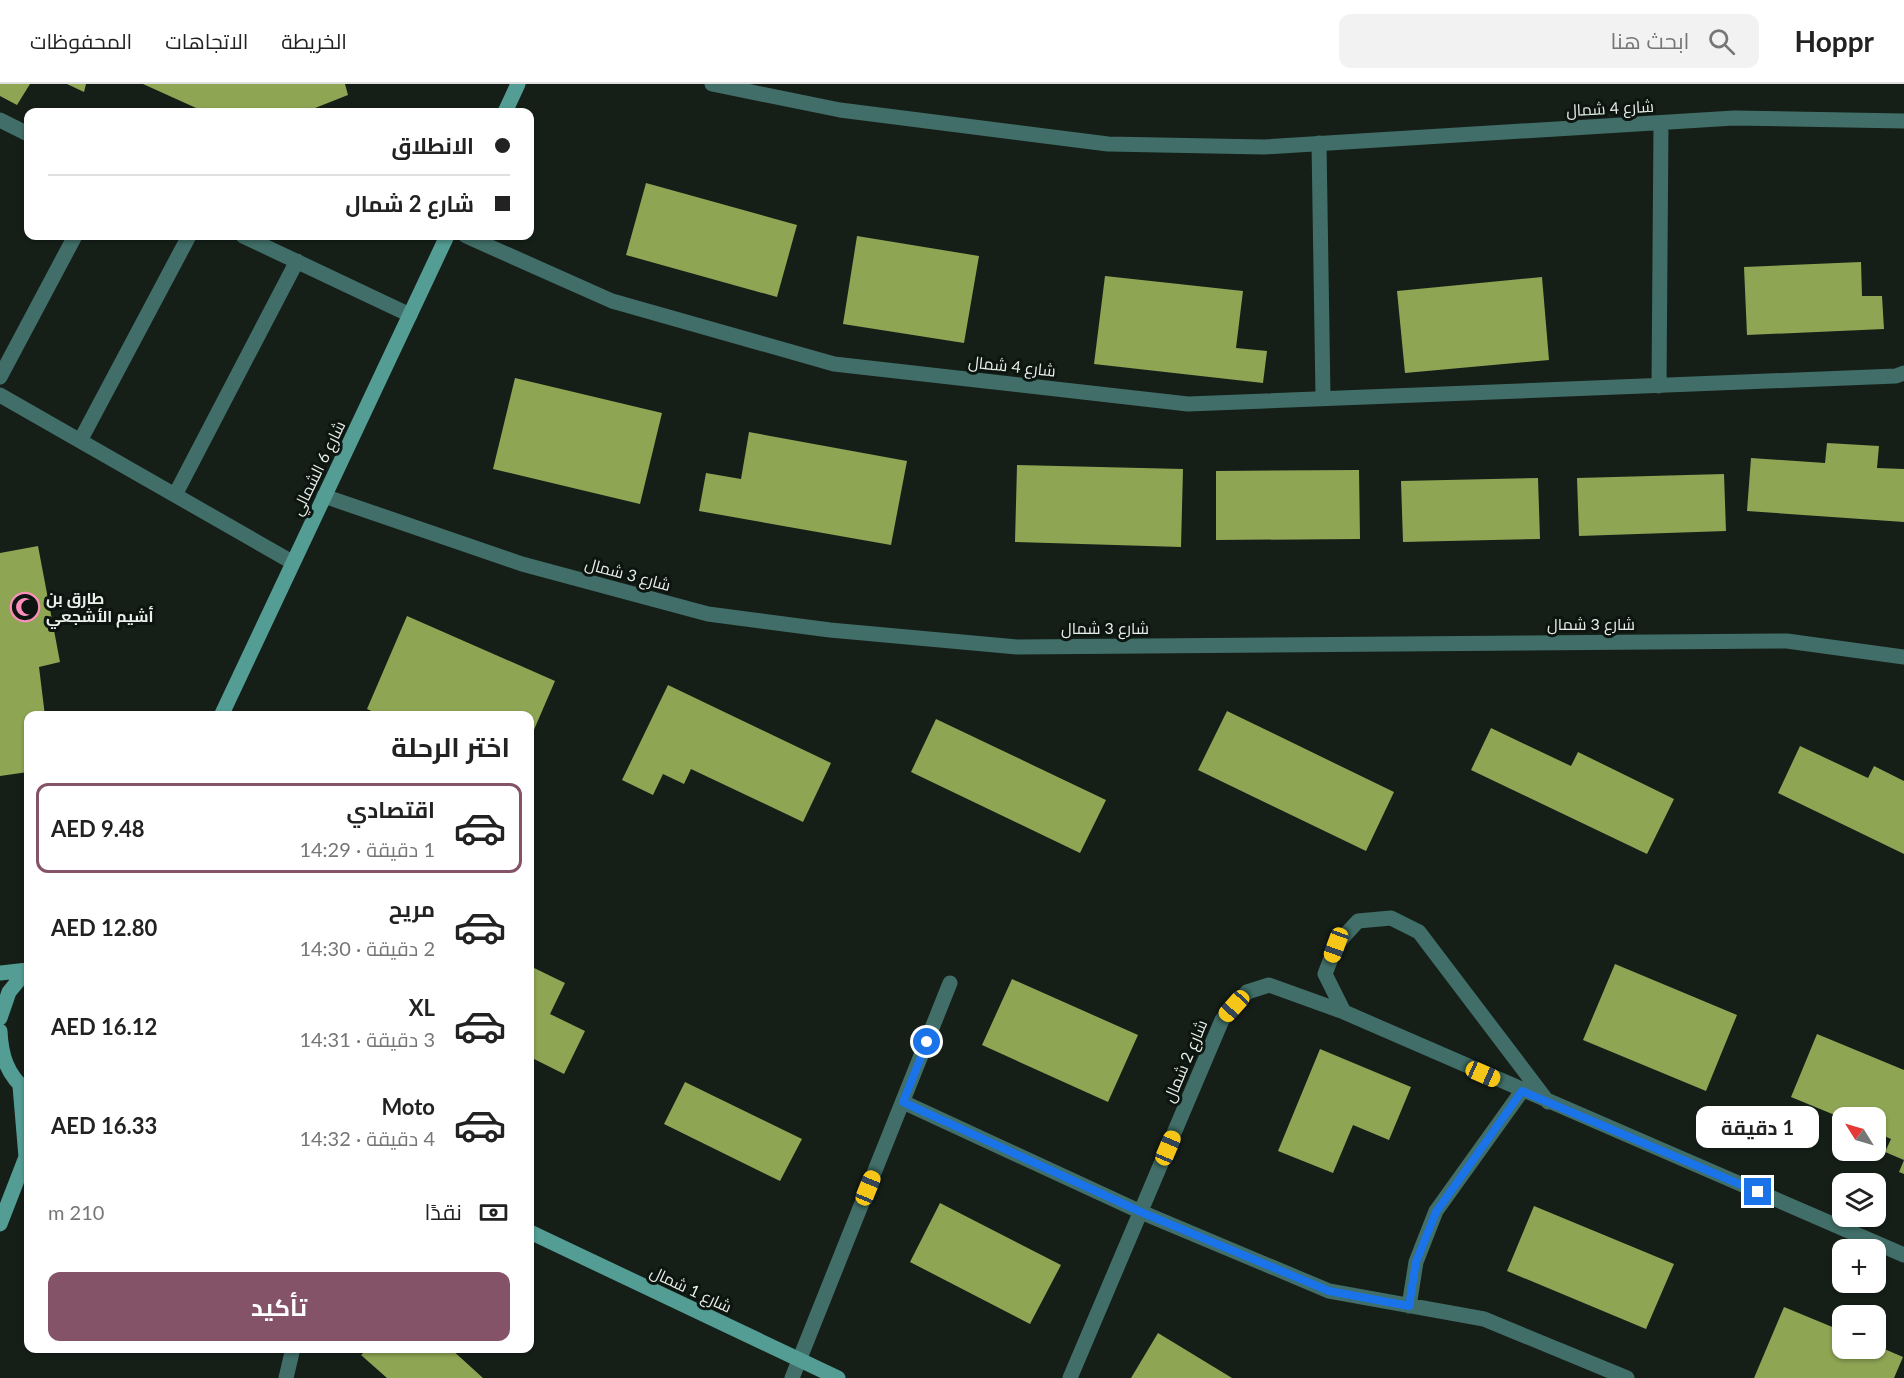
<!DOCTYPE html>
<html lang="ar">
<head>
<meta charset="utf-8">
<style>
  body { margin:0; font-family:Lato,Cairo,sans-serif; background:#f2f2f2; color:#222; direction:rtl; height:100vh; display:flex; flex-direction:column; font-size:22px; white-space:nowrap }
  * { box-sizing:border-box; margin:0 }
  p { font-size:20px; color:#767676 }
  .icon { flex:none; width:33px; height:33px; fill:none; stroke:currentColor; stroke-width:2; stroke-linecap:round; stroke-linejoin:round }
  .map { position:relative; flex:1; overflow:hidden; direction:ltr }
  .panel { position:absolute; left:24px; top:627px; width:510px; height:642px; display:flex; flex-direction:column; background:#fff; border-radius:12px; box-shadow:0 2px 4px #0004; direction:rtl }
  .panel>* { flex:none }
  .hud { position:absolute; left:24px; top:24px; width:510px; height:132px; border-radius:12px; box-shadow:0 2px 4px #0004; direction:rtl; display:grid; align-content:center; height:132px; padding:0 24px; background:#fff }
  .needle { width:39px; rotate:307deg }
  .controls { position:absolute; left:1832px; top:1023px; display:grid; gap:12px }
  .controls a { display:grid; place-items:center; width:54px; height:54px; border-radius:12px; background:#fff; box-shadow:0 2px 4px #0004; font-size:30px }
  .end { position:absolute; width:27px; height:27px; margin:-14px; border:8px solid #1a73e8; background:#fff; box-shadow:0 0 0 3px #fff }
  .from { border-radius:50% }
  .bubble { position:absolute; height:42px; border-radius:12px; background:#fff; box-shadow:0 2px 4px #0004; font-size:20px; font-weight:700; line-height:42px; text-align:center; direction:rtl }
  .car { position:absolute; width:18px; height:36px; margin:-18px -9px; border-radius:8px; box-shadow:0 0 4px 2px #0007; background:linear-gradient(#f5c518 24%,#345 0 40%,#f5c518 0 76%,#345 0 86%,#f5c518 0) }
  .hud b { display:flex; align-items:center; gap:21px; height:57px; font-size:22px }
  .hud b+b { border-top:2px solid #e0e0e0 }
  .hud i { width:15px; height:15px; background:#222 }
  ul { padding:0; list-style:none }
  li { display:flex; align-items:center; gap:18px; height:90px; margin:0 12px 9px; padding:0 12px; border:3px solid transparent; border-radius:12px }
  li div { flex:1 }
  li b { display:block; font-size:22px }
  li em { font-style:normal; font-weight:700 }
  li.current { border-color:#855367 }
  li>.icon { width:54px; height:54px; stroke-width:1.5 }
  h2 { padding:0 24px; font-size:27px; line-height:72px }
  .pay { display:flex; align-items:center; gap:15px; height:66px; padding:0 24px; font-size:22px }
  .pay p { margin-inline-start:auto }
  .action { display:flex; gap:12px; margin-top:auto; padding:12px 24px }
  .action a { flex:1; height:69px; border-radius:12px; background:#855367; color:#fff; font-size:24px; font-weight:700; line-height:69px; text-align:center }
  header { display:flex; align-items:center; gap:36px; box-sizing:border-box; height:84px; padding:0 30px; background:#fff; border-bottom:2px solid #e0e0e0 }
  header strong { font-size:28px }
  nav { display:flex; gap:33px; margin-inline-start:auto; font-size:21px }
  .search { width:420px; height:54px; background:#f2f2f2; display:flex; align-items:center; gap:15px; box-sizing:border-box; padding:0 21px; border-radius:12px; color:#767676; font-size:22px }
  .map>svg:first-child { display:block }
</style>
</head>
<body>
<header>
<strong>Hoppr</strong>
<div class="search"><svg class="icon" aria-label="search" viewBox="0 0 24 24"><circle cx="10" cy="10" r="6"/><path d="M15 15l6 6"/></svg>ابحث هنا</div>
<nav><a>الخريطة</a><a>الاتجاهات</a><a>المحفوظات</a></nav>
</header>
<div class="map">
<svg width="1904" height="1294" viewBox="0 0 1904 1294">
  <rect width="100%" height="100%" fill="#151f18"/>
  <!-- building -->
  <path fill="#8ea554" d="M0,0H30L17,21L0,12Z
    M67,0H86L84,8Z
    M143,0H345L348,11L305,28H205Z
    M646,99L797,141L777,213L626,171Z
    M857,152L979,172L964,259L843,240Z
    M1861,178L1862,212H1882L1884,245L1747,251L1744,183Z
    M1105,192L1243,207L1236,264L1267,267L1263,299L1094,280Z
    M1542,193L1549,276L1405,289L1397,207Z
    M515,294L662,329L640,420L493,385Z
    M749,348L907,377L891,461L699,427L706,389L741,395Z
    M1827,359L1879,362L1877,384L1904,385V438L1747,427L1751,374L1825,379Z
    M1017,381L1183,385L1181,463L1015,458Z
    M1359,386L1360,455L1216,456V387Z
    M1724,390L1726,447L1579,452L1577,394Z
    M1538,394L1540,455L1403,458L1401,397Z
    M38,462L60,578L39,583L45,632H28V688L0,692V469Z
    M407,532L555,597L530,655V632H382L367,625Z
    M668,601L831,679L803,738L691,685L684,700L663,690L653,711L622,696Z
    M1227,627L1394,708L1366,767L1198,686Z
    M936,635L1106,716L1080,769L911,688Z
    M1491,644L1571,682L1578,668L1674,715L1647,770L1471,686Z
    M1800,662L1868,694L1874,682L1904,697V770L1778,709Z
    M1615,880L1737,931L1706,1007L1583,956Z
    M530,882L565,899L550,930L585,947L564,990L530,973Z
    M1012,895L1138,951L1108,1018L982,961Z
    M1817,950L1904,986V1076L1885,1068L1891,1055L1875,1048V1034H1842L1791,1013Z
    M1320,965L1411,1003L1389,1056L1353,1041L1333,1089L1278,1067Z
    M685,998L802,1055L780,1097L664,1040Z
    M1904,1076V1090L1899,1088Z
    M940,1119L1061,1181L1030,1240L910,1178Z
    M1534,1122L1674,1180L1646,1245L1507,1187Z
    M1784,1223L1842,1247V1264H1875V1261L1903,1273L1894,1294H1754Z
    M1158,1249L1232,1294H1131Z
    M368,1264H450L483,1294H387L361,1271Z"/>
  <g fill="none" stroke-linecap="round" stroke-linejoin="round">
    <!-- lane -->
    <path stroke="#416e68" stroke-width="15" d="M0,36L28,50
      M243,152L410,231
      M0,293L75,152
      M0,311L292,478
      M80,357L189,152
      M175,411L297,177"/>
    <!-- street -->
    <path stroke="#416e68" stroke-width="15" d="M712,0L840,26L1108,60L1264,63L1734,34L1904,37
      M1319,59L1323,313
      M466,152L612,217L834,280L1188,320L1896,292L1904,289
      M1659,302L1661,39
      M324,412L522,480L708,530L830,546L1017,563L1787,557L1904,573
      M1344,928L1325,890L1336,861L1358,837L1391,834L1419,848L1548,1018
      M903,1018L1141,1128L1329,1207L1484,1235L1627,1294
      M1409,1222L1416,1178L1436,1127L1522,1007
      M286,1294L293,1264
      M792,1294L950,899
      M1070,1294L1222,936L1247,908L1269,901L1344,928L1904,1171"/>
    <!-- secondary -->
    <path stroke="#539d94" stroke-width="15" d="M505,28L518,0
      M221,632L447,152
      M0,889L28,886
      M0,934L9,908L28,885
      M0,947C1,971 7,991 27,1007
      M0,1140L26,1073L20,1002
      M530,1148L838,1294"/>
  </g>
  <g fill="none" stroke-linecap="round" stroke-linejoin="round">
    <!-- route -->
    <path stroke="#1a73e8" stroke-width="8" d="M927,958L903,1018L1141,1128L1329,1207L1409,1222L1416,1178L1436,1128L1522,1007L1758,1108"/>
  </g>
  <!-- icons -->
  <defs>
    <g id="mosque-ring" transform="scale(1.5)"><circle r="9.5" fill="#0c150f" stroke="#fe8ebb" stroke-width="1.5"/><path d="M3.5-4.9A6 6 0 1 0 3.5 4.9A5 5 0 1 1 3.5-4.9Z" fill="#fe8ebb"/></g>
  </defs>
  <g fill-rule="evenodd">
    <use href="#mosque-ring" x="25" y="523"/>
  </g>
  <g text-anchor="middle" stroke-width="6" stroke-linejoin="round" paint-order="stroke">
    <!-- street labels -->
    <g font-size="16" fill="#e9efea" stroke="#0c150f">
      <text transform="translate(1610 24) rotate(-3)" y="6">شارع 4 شمال</text>
      <text transform="translate(1012 282) rotate(6)" y="6">شارع 4 شمال</text>
      <text transform="translate(318 384) rotate(-64)" y="6">شارع 6 الشمالي</text>
      <text transform="translate(628 490) rotate(15)" y="6">شارع 3 شمال</text>
      <text x="1591" y="546">شارع 3 شمال</text>
      <text x="1105" y="550">شارع 3 شمال</text>
      <text transform="translate(1185 977) rotate(-67)" y="6">شارع 2 شمال</text>
      <text transform="translate(691 1205) rotate(25)" y="6">شارع 1 شمال</text>
    </g>
    <!-- poi labels -->
    <g font-size="16" font-weight="bold" fill="#e9efea" stroke="#0c150f" text-anchor="start">
      <text x="46" y="520">طارق بن<tspan x="46" dy="18">أشيم الأشجعي</tspan></text>
    </g>
  </g>
</svg>
<div class="controls">
<a><svg class="needle" viewBox="-14 -14 28 28"><path d="M0-13l5 13h-10z" fill="#e53935"/><path d="M0 13l5-13h-10z" fill="#767676"/></svg></a>
<a><svg class="icon" aria-label="layers" viewBox="0 0 24 24"><path d="M12 4l9 5-9 5-9-5zM3 14l9 5 9-5"/></svg></a>
<a>+</a>
<a>−</a>
</div>
<i class="end from" style="left:927px;top:958px"></i>
<i class="end" style="left:1758px;top:1108px"></i>
<div class="bubble" style="left:1696px;top:1022px;width:123px">1 دقيقة</div>
<i class="car" style="left:1336px;top:861px;rotate:200deg"></i>
<i class="car" style="left:1234px;top:922px;rotate:222deg"></i>
<i class="car" style="left:1483px;top:990px;rotate:114deg"></i>
<i class="car" style="left:1168px;top:1064px;rotate:23deg"></i>
<i class="car" style="left:868px;top:1104px;rotate:22deg"></i>
<div class="hud">
<b><i class="from"></i>الانطلاق</b>
<b><i></i>شارع 2 شمال</b>
</div>
<section class="panel">
<h2>اختر الرحلة</h2>
<ul>
<li class="current"><svg class="icon" aria-label="car" viewBox="0 0 24 24"><path d="M5 17H2v-5l4-1 3-4h7l3 4 3 1v5h-3M9 17h6M6 11h13"/><circle cx="7" cy="17" r="2"/><circle cx="17" cy="17" r="2"/></svg><div><b>اقتصادي</b><p>1 دقيقة · 14:29</p></div><em>AED 9.48</em></li>
<li><svg class="icon" aria-label="car" viewBox="0 0 24 24"><path d="M5 17H2v-5l4-1 3-4h7l3 4 3 1v5h-3M9 17h6M6 11h13"/><circle cx="7" cy="17" r="2"/><circle cx="17" cy="17" r="2"/></svg><div><b>مريح</b><p>2 دقيقة · 14:30</p></div><em>AED 12.80</em></li>
<li><svg class="icon" aria-label="car" viewBox="0 0 24 24"><path d="M5 17H2v-5l4-1 3-4h7l3 4 3 1v5h-3M9 17h6M6 11h13"/><circle cx="7" cy="17" r="2"/><circle cx="17" cy="17" r="2"/></svg><div><b>XL</b><p>3 دقيقة · 14:31</p></div><em>AED 16.12</em></li>
<li><svg class="icon" aria-label="car" viewBox="0 0 24 24"><path d="M5 17H2v-5l4-1 3-4h7l3 4 3 1v5h-3M9 17h6M6 11h13"/><circle cx="7" cy="17" r="2"/><circle cx="17" cy="17" r="2"/></svg><div><b>Moto</b><p>4 دقيقة · 14:32</p></div><em>AED 16.33</em></li>
</ul>
<div class="pay"><svg class="icon" aria-label="cash" viewBox="0 0 24 24"><path d="M3 7h18v10H3z"/><circle cx="12" cy="12" r="2"/></svg>نقدًا<p>210 m</p></div>
<div class="action"><a>تأكيد</a></div>
</section>
</div>
</body>
</html>
